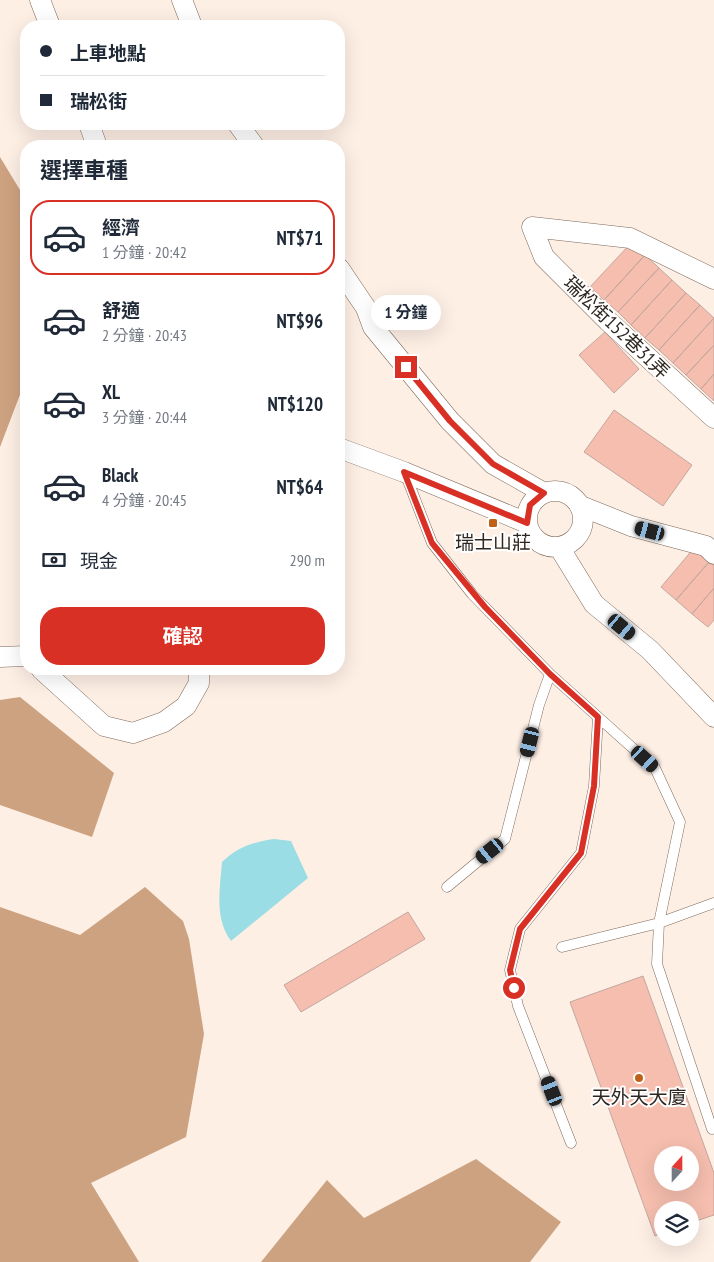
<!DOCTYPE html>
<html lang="zh-TW">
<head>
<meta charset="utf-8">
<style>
  body { margin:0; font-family:"PT Sans Narrow","Noto Sans TC",sans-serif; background:#f2f2f3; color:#1f2937; height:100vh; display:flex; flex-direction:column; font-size:19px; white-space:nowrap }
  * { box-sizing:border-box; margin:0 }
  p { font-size:16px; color:#747a83 }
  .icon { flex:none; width:28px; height:28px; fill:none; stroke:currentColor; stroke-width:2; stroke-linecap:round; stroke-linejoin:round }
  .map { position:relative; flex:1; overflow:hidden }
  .side { position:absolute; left:20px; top:140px; width:325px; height:535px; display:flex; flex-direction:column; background:#fff; border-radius:20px; box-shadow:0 5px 20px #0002 }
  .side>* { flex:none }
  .guide { position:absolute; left:20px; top:20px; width:325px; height:110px; border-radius:20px; box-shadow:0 5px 20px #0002; display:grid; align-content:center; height:110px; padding:0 20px; background:#fff }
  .needle { width:32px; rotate:21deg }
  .fabs { position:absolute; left:654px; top:1146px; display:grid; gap:10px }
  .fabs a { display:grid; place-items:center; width:45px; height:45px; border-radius:50%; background:#fff; box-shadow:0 5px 20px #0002; font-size:25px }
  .end { position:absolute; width:22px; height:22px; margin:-11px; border:6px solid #d93025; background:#fff; box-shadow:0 0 0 2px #fff }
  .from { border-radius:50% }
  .bubble { position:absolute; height:35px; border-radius:18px; background:#fff; box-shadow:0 5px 20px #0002; font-size:16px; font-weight:700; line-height:35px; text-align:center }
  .car { position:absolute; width:15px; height:30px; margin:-15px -8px; border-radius:6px; box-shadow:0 0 4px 1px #0007; background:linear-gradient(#222 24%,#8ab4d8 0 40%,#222 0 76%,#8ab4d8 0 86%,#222 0) }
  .guide b { display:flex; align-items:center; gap:18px; height:48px; font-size:19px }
  .guide b+b { border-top:1px solid #e0e1e3 }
  .guide i { width:12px; height:12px; background:#1f2937 }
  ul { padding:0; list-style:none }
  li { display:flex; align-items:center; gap:15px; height:75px; margin:0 10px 8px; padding:0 10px; border:2px solid transparent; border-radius:20px }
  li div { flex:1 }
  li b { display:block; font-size:19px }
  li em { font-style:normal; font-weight:700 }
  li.active { border-color:#d93025 }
  li>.icon { width:45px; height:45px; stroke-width:1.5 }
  h2 { padding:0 20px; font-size:22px; line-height:60px }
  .pay { display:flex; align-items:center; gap:12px; height:55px; padding:0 20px; font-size:19px }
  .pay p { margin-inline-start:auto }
  .primary-button { display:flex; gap:10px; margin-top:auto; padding:10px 20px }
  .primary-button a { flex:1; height:58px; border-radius:20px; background:#d93025; color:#fff; font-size:20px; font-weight:700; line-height:58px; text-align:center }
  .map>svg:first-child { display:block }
</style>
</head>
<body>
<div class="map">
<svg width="714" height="1262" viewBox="0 0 714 1262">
  <rect width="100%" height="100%" fill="#feefe5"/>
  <!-- forest -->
  <path fill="#cda281" d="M0,157L26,200V379L0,447Z
    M20,697L114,773L92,837L0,805V700Z
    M145,887L183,921L189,939L204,1034L186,1137L91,1183L139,1262H0V907L80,935Z
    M476,1159L561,1222L530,1262H261L327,1180L364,1218Z"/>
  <!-- water -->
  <path fill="#9adde4" d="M274,839L291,841L308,878L231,941C214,918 220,889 222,862C238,847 253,842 274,839Z"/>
  <!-- building -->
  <path fill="#f5beae" stroke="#c3a79f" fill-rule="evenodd" d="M631,243L645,255L604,300L590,287Z
    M645,255L659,268L618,312L604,300Z
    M659,268L672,280L631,325L618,312Z
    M672,280L686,293L645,338L631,325Z
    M686,293L700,305L659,350L645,338Z
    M700,305L714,318L673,363L659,350Z
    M714,318V345L686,375L673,363Z
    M605,332L639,369L614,393L579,355Z
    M714,345V374L701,389L686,375Z
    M714,374V401L701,389Z
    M614,410L692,465L663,506L584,452Z
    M694,548L709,562L676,600L661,587Z
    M709,562L714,565V588L692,614L676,600Z
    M714,588V620L708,627L692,614Z
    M408,912L425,939L301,1012L284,985Z
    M643,976L714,1173V1215L690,1223V1210H662V1233L655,1236L570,1002ZM662,1155H690V1182H662Z"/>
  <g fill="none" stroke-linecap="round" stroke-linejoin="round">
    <!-- service casing -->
    <g stroke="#7e695a" stroke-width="11">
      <path id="service" d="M405,473L432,543L472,594L550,674L655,768L680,822L659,923L657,964L712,1129L714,1124
        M447,887L505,839L539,705L550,674
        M562,947L659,923L714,903
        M571,1143L518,1006L510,970L520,929L581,853L594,786L598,717"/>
    </g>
    <!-- minor casing -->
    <g stroke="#7e695a" stroke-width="21">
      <path id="minor" d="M40,0L50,26
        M182,0L192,26
        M89,124L97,146
        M238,124L254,146
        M339,268L366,308L373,327L450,421L493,464L544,493
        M714,279L630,238L532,227L544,257L608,321L714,418
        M339,448L404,472L527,523
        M527 519a28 28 0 1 1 56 0a28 28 0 1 1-56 0Z
        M581,506L631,526L706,546L714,554
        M559,547L594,604L650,650L714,717
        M0,657L26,656
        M41,669L104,726L133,733L164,722L186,706L199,683V669"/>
    </g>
    <!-- service -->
    <use href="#service" stroke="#fff" stroke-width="10"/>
    <!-- minor -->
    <use href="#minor" stroke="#fff" stroke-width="20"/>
  </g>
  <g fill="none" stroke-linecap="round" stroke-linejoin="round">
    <!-- route -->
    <path stroke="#d93025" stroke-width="6" d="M406,367L450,421L493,464L544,493L530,505L527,523L404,472L432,543L485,607L550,674L598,717L594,786L581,853L520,929L510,970L514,988"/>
  </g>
  <!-- markers -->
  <g fill="#c06119" stroke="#fff" stroke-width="2">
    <rect x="488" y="518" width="10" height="10" rx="2.5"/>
    <circle cx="639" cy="1078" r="5"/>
  </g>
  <g text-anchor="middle" stroke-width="4" stroke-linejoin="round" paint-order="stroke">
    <!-- street labels -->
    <g font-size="19" fill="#2e261f" stroke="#fff">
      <text transform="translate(617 327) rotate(44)" y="7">瑞松街152巷31弄</text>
    </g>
    <!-- poi labels -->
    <g font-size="19" fill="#2e261f" stroke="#fff">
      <text x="493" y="549">瑞士山莊</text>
      <text x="639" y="1104">天外天大廈</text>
    </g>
  </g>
</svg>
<div class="fabs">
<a><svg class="needle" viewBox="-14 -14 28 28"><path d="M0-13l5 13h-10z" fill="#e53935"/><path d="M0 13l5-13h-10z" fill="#747a83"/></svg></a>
<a><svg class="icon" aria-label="layers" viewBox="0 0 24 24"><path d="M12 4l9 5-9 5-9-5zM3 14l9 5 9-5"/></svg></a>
</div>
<i class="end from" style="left:514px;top:988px"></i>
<i class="end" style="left:406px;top:367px"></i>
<div class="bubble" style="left:371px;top:295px;width:70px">1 分鐘</div>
<i class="car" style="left:650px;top:531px;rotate:285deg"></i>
<i class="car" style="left:622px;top:627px;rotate:130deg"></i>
<i class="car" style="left:530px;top:742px;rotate:194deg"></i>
<i class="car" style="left:645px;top:759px;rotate:132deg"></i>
<i class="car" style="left:490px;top:851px;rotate:231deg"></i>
<i class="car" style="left:552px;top:1091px;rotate:339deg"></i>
<div class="guide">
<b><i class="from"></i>上車地點</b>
<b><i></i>瑞松街</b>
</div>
<section class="side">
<h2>選擇車種</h2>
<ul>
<li class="active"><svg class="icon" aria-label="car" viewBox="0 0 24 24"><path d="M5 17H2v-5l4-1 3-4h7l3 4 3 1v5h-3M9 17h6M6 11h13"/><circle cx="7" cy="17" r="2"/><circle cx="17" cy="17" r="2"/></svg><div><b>經濟</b><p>1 分鐘 · 20:42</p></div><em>NT$71</em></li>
<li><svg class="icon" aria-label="car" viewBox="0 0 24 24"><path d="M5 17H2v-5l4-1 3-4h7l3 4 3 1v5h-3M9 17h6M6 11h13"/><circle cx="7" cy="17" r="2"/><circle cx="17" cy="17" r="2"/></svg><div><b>舒適</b><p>2 分鐘 · 20:43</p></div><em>NT$96</em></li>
<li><svg class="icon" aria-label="car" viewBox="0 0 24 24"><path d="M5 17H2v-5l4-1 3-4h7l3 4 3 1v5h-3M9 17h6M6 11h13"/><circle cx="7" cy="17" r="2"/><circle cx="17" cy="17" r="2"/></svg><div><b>XL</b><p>3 分鐘 · 20:44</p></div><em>NT$120</em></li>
<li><svg class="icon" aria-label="car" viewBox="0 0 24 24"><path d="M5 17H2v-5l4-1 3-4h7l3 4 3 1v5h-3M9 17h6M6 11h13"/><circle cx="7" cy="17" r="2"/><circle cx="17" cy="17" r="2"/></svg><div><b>Black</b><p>4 分鐘 · 20:45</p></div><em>NT$64</em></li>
</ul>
<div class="pay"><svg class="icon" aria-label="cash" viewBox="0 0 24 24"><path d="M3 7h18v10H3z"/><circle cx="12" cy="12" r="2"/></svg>現金<p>290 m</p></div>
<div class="primary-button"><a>確認</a></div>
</section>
</div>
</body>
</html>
